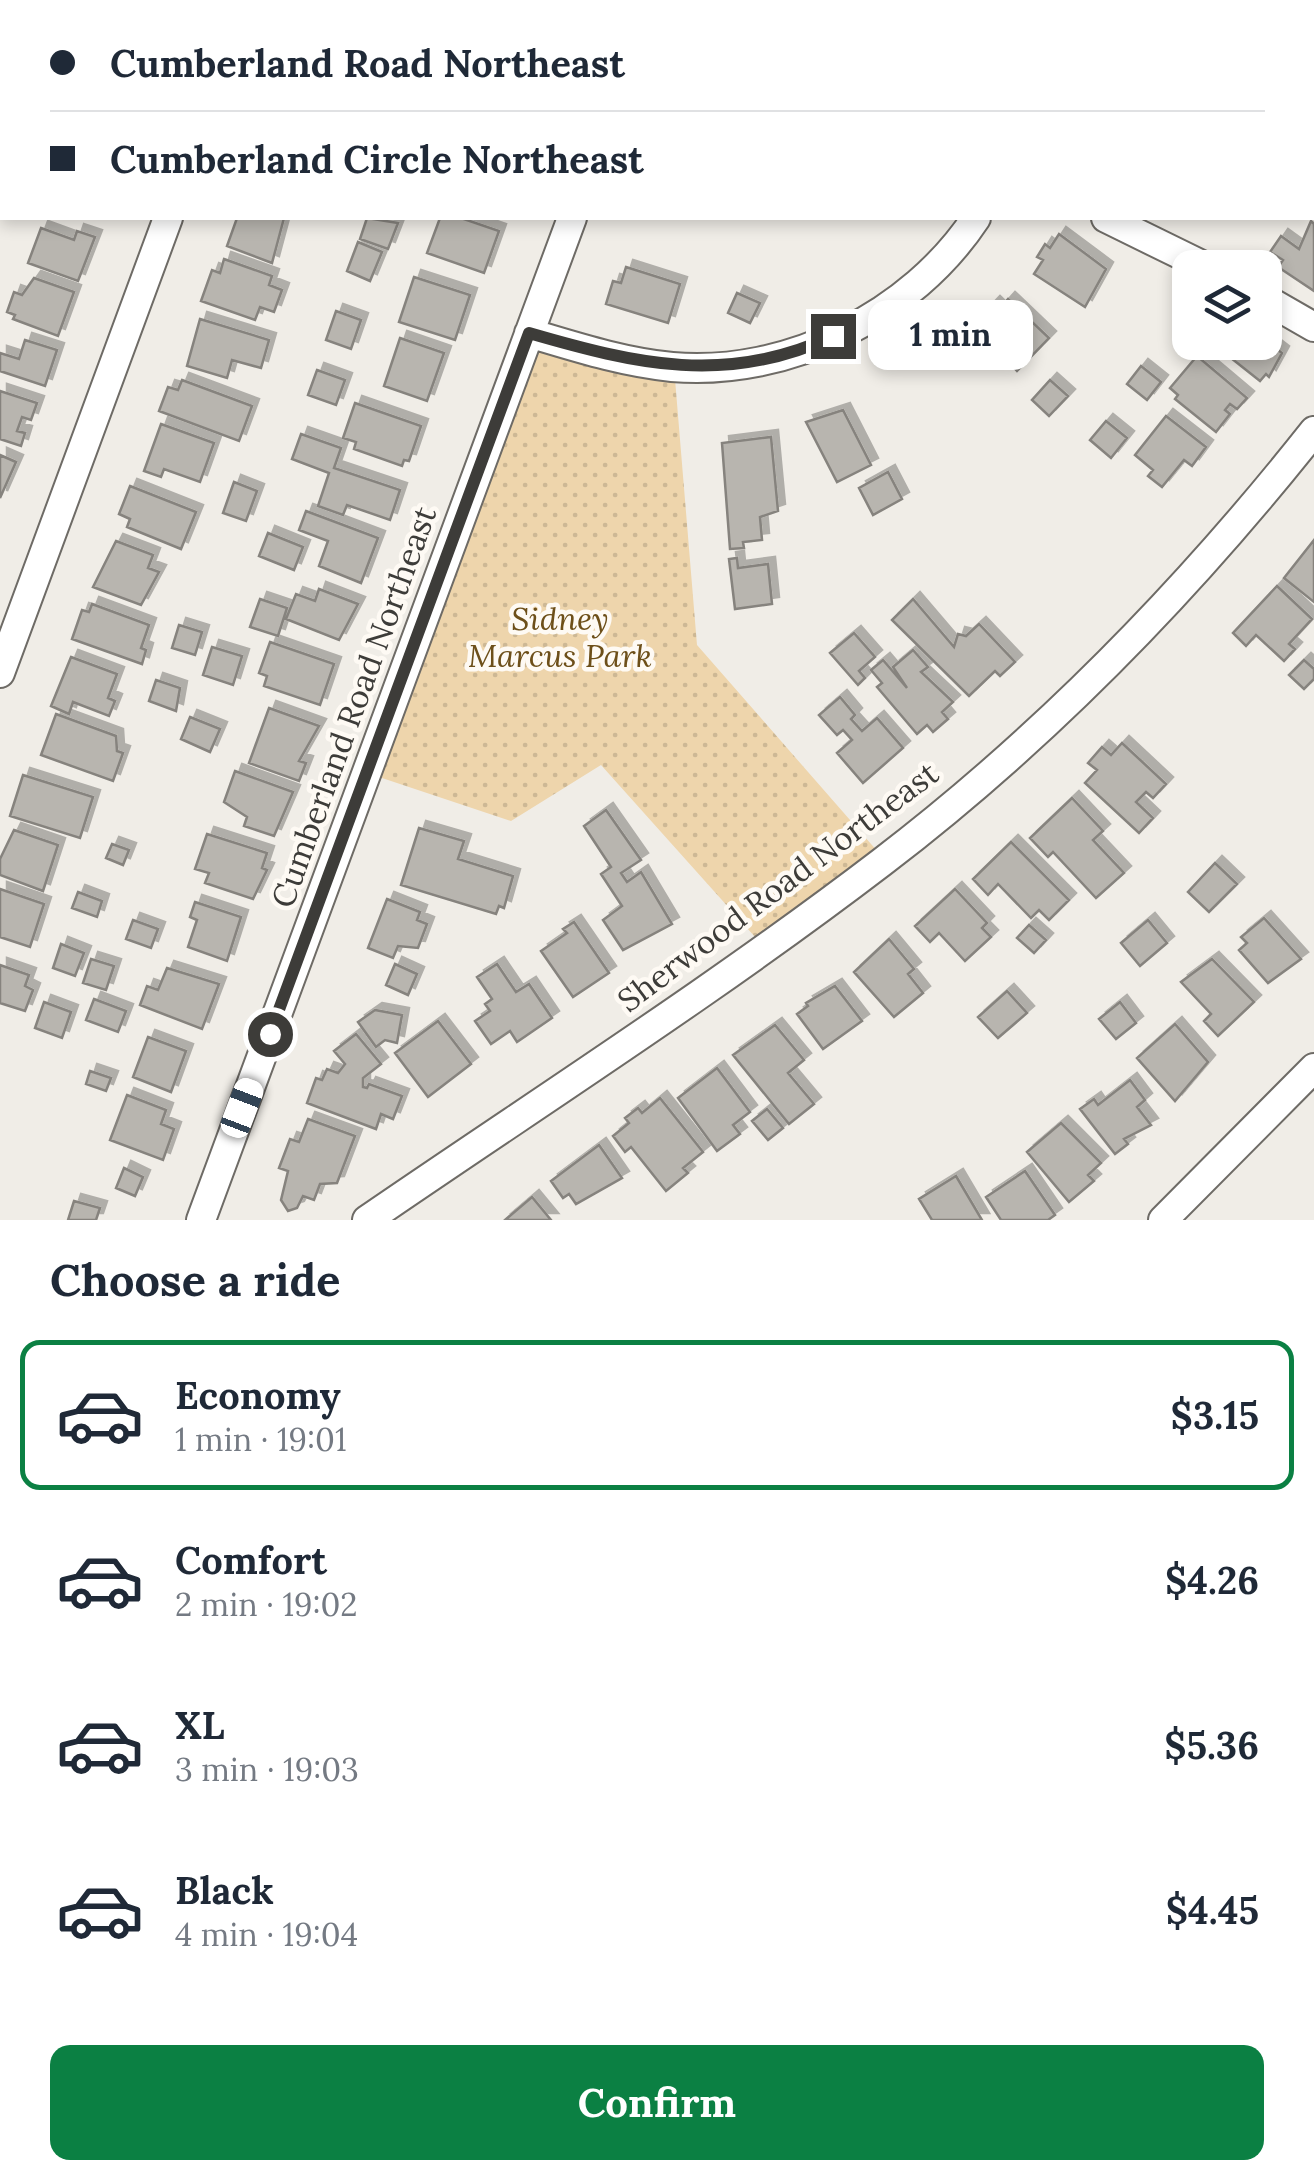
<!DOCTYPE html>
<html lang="en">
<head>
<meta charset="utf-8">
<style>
  body { margin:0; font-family:Lora,serif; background:#f2f2f3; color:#1f2937; height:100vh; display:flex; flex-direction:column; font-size:38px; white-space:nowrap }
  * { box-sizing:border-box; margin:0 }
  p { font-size:32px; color:#747a83 }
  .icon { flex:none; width:55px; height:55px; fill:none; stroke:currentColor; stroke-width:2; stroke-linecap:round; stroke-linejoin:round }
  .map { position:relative; height:1220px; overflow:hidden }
  .side { display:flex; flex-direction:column; background:#fff; flex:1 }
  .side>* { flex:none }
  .guide { position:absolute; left:0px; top:0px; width:1315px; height:220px; box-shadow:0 5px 15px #0003; display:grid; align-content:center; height:220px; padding:0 50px; background:#fff }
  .controls { position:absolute; left:1172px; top:250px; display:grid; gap:20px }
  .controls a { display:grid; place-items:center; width:110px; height:110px; border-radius:20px; background:#fff; box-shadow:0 5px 15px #0003; font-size:50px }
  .end { position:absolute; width:45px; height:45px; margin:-22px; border:12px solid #3d3c39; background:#fff; box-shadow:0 0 0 5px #fff }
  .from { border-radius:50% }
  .bubble { position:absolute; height:70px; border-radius:20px; background:#fff; box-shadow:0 5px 15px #0003; font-size:32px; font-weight:700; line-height:70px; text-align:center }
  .car { position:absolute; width:30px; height:60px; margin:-30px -15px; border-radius:12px; box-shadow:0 0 8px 2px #0007; background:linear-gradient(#fff 24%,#345 0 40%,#fff 0 76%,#345 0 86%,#fff 0) }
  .guide b { display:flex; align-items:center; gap:35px; height:95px; font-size:38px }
  .guide b+b { border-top:2px solid #e0e1e3 }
  .guide i { width:25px; height:25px; background:#1f2937 }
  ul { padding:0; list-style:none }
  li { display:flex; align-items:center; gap:30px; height:150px; margin:0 20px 15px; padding:0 30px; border:5px solid transparent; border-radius:20px }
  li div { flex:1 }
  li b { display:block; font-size:38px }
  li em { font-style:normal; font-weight:700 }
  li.selected { border-color:#0b8043 }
  li>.icon { width:90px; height:90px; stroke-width:1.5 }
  h2 { padding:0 50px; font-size:45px; line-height:120px }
  .action { display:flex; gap:20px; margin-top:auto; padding:20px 50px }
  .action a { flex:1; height:115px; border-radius:20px; background:#0b8043; color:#fff; font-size:40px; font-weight:700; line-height:115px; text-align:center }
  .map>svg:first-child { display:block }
</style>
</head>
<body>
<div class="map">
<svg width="1314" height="1220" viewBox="0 0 1314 1220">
  <defs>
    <pattern id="grass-dots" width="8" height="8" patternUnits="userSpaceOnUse" patternTransform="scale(2.5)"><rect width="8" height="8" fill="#eed5ac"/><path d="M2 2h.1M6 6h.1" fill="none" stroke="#cdb895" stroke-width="1.8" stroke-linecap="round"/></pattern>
    <filter id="shadow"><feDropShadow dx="7" dy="-7" stdDeviation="0" flood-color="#0004"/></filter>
  </defs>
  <rect width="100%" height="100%" fill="#f0ede7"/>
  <!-- grass -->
  <path fill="url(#grass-dots)" d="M529,333L674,367L697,645L885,860L765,948L601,765L511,821L367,773Z"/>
  <!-- building -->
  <path fill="#b8b5af" stroke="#86837e" stroke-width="2.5" filter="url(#shadow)" d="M237,218H284L272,263L227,246Z
    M367,218L398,223L388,249L360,239Z
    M440,218H461L499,231L484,273L427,253Z
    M1311,221L1314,224V291L1278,267L1283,260L1270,252L1281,236L1299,249Z
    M41,228L74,240L77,231L95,237L78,281L28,263Z
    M1059,234L1106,269L1085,307L1034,274L1043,260L1037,257L1045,244L1050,248Z
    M358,242L382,252L370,281L347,271Z
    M224,259L272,276L269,285L282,290L274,312L260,307L255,320L201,301L212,270L220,273Z
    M626,267L680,284L668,323L606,304L613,281L621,283Z
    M414,277L470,295L455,340L399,322Z
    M34,278L74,292L58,336L13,319L15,315L7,312L14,292L22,295Z
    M737,293L760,303L750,323L728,313Z
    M1008,299L1049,338L1017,371L974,323L993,303L999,309Z
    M336,311L361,320L351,349L326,340Z
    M200,319L269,340L261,368L232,360L227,378L187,366Z
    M1184,320L1190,324V342H1197L1194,347L1174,336Z
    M400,338L444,353L427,401L384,386Z
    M25,340L57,350L45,386L0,371V353L19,359Z
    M1265,340L1282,353L1269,377L1266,374L1260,381L1231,358L1239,347L1233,342Z
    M1197,356L1247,398L1237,409L1230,404L1225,410L1230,414L1216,432L1175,399L1178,395L1170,388Z
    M1141,366L1161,382L1147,400L1127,384Z
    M317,370L345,380L336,405L308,395Z
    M182,380L252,406L239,441L159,411L168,387L178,390Z
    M1050,380L1068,396L1049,416L1032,400Z
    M0,391L37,403L31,420L22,417L17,431L25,433L21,446L0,439Z
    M355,403L421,426L409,461L404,460L402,466L354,449L356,442L343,438Z
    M843,410L871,465L837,482L806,422Z
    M1166,416L1206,447L1192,466L1184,460L1162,487L1148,476L1153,470L1135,455Z
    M1106,421L1127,438L1111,458L1090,440Z
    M161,424L214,443L200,482L164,469L161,477L144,471Z
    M301,434L341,448L334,468L400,490L390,520L347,505L343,515L318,506L329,473L292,459Z
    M771,437L778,511L760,517L762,540L743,542L744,548L730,549L722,443Z
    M0,455L16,462L0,498Z
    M888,472L902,499L873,515L859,488Z
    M234,482L257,491L246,521L223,513Z
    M130,486L196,512L181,549L127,527L130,519L119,514Z
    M306,511L378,538L361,583L319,566L328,541L299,530Z
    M268,533L303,547L294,570L259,556Z
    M1314,540V602L1284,578Z
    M116,541L153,555L148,568L159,572L141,605L93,587Z
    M737,558L738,568L768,564L772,604L735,609L729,559Z
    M1277,586L1312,619L1289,644L1295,649L1284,661L1256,635L1246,646L1233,633Z
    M319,589L358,604L339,640L286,619L296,594L315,601Z
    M260,599L287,608L278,636L250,627Z
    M913,599L954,647L958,634L966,636L979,624L1015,662L1000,676L995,671L969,696L892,620Z
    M92,604L149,625L141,648L146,650L142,664L72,639L82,610L89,612Z
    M179,625L202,632L195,655L172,648Z
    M854,633L875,657L859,671L865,678L858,685L830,653Z
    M270,642L334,664L320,705L264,686L267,676L259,673Z
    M212,647L242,656L233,685L203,675Z
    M913,650L928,667L921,672L953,702L942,712L948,719L933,732L927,725L917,734L877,687L882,683L871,670L883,660L907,688L893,667Z
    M71,657L117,674L108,698L115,701L109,716L73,702L69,714L51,706Z
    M1304,660L1314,669V679L1304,689L1289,675Z
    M156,680L180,688L176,711L149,701Z
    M840,697L855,715L851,719L862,731L877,718L903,748L863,783L837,753L852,740L843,730L837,735L819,715Z
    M269,708L319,726L299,761L306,763L299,781L249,763Z
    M56,714L116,736L117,751L123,753L113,781L41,755Z
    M190,717L220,729L210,752L181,739Z
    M1122,743L1166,784L1153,798L1146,792L1136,802L1153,818L1139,833L1085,783L1097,770L1088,763L1102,747L1111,755Z
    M235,771L293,792L274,836L244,826L247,817L224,802Z
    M23,775L93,797L80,838L10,816Z
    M1072,798L1103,831L1093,840L1124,873L1096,898L1053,852L1048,857L1030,838Z
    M606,810L641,860L621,873L627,882L641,872L672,924L623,950L603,920L622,906L601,874L611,867L584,826Z
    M419,828L464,841L458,859L513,876L504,908L499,906L496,914L401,885Z
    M14,830L58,845L43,891L0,875V859Z
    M207,834L267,853L262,868L267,870L253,899L205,883L209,873L195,869Z
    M1011,842L1069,900L1049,920L1039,910L1031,918L998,884L988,895L973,879Z
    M112,844L129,850L123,865L106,858Z
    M1215,863L1237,884L1209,912L1188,892Z
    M0,889L44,904L30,947L0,937Z
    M955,889L987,923L982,928L991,937L965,961L939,933L930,942L915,926Z
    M78,892L102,901L97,917L72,908Z
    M387,899L420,912L417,920L427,924L418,948L398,946L393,958L368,948Z
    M195,902L241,917L227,961L188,947L197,920L190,917Z
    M1264,918L1301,959L1268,983L1239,950L1247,943L1241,937Z
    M133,920L158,929L151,948L126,939Z
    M1148,920L1167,943L1140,966L1121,943Z
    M574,922L609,973L573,997L541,951L567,933L563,929Z
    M1029,925L1046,940L1034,953L1017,938Z
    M889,939L914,969L908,974L923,993L894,1017L854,972Z
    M61,944L84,953L75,976L53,968Z
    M91,959L114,966L106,990L83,983Z
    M1212,959L1254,1002L1218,1036L1204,1021L1211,1014L1181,982Z
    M395,964L417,974L408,995L386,985Z
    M497,964L516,992L529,984L552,1018L517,1042L510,1031L491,1044L475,1021L490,1011L485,1004L492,999L477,977Z
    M0,965L29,975L25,986L33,990L25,1011L0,1003Z
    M167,968L219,984L202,1029L140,1005L147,986L158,990Z
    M835,986L862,1021L823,1049L797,1014L808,1006L806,1003Z
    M1007,991L1027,1013L998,1038L978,1017Z
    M94,999L126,1011L118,1032L86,1020Z
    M44,1002L71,1012L62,1038L35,1028Z
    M1120,1002L1136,1023L1116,1039L1099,1019Z
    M375,1010L402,1015L397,1043L385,1040L376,1047L358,1022Z
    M438,1021L471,1064L428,1097L395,1053Z
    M1175,1024L1208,1062L1175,1101L1137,1058Z
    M775,1025L804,1060L788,1073L814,1104L789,1124L733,1055Z
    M356,1034L381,1064L363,1078V1087L367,1088L369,1084L402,1096L393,1119L381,1114L376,1129L307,1103L316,1078L322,1080L327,1069L338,1073L345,1064L334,1051Z
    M148,1037L186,1051L171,1092L133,1077Z
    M717,1068L750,1112L733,1125L740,1134L717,1151L678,1098Z
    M90,1071L111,1078L106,1091L86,1084Z
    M1130,1080L1145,1100L1137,1107L1151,1125L1124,1139L1128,1144L1115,1154L1080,1109L1094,1099L1098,1105Z
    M127,1095L166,1110L161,1124L174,1129L163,1160L110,1140Z
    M660,1098L703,1152L683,1168L688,1173L666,1191L631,1147L625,1152L613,1136L629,1123L625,1118L638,1108L642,1113Z
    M767,1109L783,1128L768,1140L752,1121Z
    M308,1119L355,1136L337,1183L320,1184L314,1200L303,1196L297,1208L288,1211L281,1200L288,1171L279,1168L290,1139L299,1142Z
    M1061,1123L1101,1163L1088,1175L1094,1181L1069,1202L1027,1152Z
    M599,1145L622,1178L576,1204L569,1194L563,1198L551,1181Z
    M124,1168L143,1177L135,1196L116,1188Z
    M1025,1171L1055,1215L1048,1220H1001L986,1197Z
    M956,1176L982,1220H932L919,1199Z
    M532,1197L551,1220H505Z
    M74,1201L100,1208L96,1220H68Z"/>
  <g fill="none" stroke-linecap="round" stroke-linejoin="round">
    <!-- minor casing -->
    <g stroke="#6e6b66" stroke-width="32">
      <path id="minor" d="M247,2L248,0
        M651,2L652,0
        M1066,2V0
        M1106,218L1208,268
        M1265,299L1314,327
        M529,333C576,347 622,362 672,367C788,377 912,315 976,218
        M0,673L168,218
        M201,1220L572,218
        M367,1220C539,1102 716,989 882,862C1043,739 1188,590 1314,431
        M1163,1220L1314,1068"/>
    </g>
    <!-- minor -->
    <use href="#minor" stroke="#fff" stroke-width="28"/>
  </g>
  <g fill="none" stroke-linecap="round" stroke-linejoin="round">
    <!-- route -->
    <path stroke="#3d3c39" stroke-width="12" d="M270,1034L529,333C636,364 727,386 833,336"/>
  </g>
  <g text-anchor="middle" stroke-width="9" stroke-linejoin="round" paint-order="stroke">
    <!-- park labels -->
    <g font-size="32" font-style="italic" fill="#6d4f19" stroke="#fefaf4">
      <text x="560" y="630">Sidney<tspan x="560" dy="37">Marcus Park</tspan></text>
    </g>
    <!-- street labels -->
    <g font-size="32" fill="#3d3c39" stroke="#fefaf4">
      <text transform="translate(354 707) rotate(-70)" y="11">Cumberland Road Northeast</text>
      <text transform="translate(778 887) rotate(-37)" y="11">Sherwood Road Northeast</text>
    </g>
  </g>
</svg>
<div class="controls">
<a><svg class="icon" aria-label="layers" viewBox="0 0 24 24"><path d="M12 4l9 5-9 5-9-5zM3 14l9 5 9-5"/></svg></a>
</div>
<i class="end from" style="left:270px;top:1034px"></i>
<i class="end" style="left:833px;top:336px"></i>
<div class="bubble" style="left:868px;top:300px;width:165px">1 min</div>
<i class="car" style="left:242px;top:1108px;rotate:21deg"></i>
<div class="guide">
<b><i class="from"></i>Cumberland Road Northeast</b>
<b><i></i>Cumberland Circle Northeast</b>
</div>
</div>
<section class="side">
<h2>Choose a ride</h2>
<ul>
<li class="selected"><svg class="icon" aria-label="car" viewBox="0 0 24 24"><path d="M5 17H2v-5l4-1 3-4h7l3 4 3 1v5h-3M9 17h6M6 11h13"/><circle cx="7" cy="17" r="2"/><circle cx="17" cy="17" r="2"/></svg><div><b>Economy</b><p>1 min · 19:01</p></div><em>$3.15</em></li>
<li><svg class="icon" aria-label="car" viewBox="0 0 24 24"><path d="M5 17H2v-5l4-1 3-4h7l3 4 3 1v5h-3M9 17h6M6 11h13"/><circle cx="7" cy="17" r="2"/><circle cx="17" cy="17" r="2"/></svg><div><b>Comfort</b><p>2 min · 19:02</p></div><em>$4.26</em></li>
<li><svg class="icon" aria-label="car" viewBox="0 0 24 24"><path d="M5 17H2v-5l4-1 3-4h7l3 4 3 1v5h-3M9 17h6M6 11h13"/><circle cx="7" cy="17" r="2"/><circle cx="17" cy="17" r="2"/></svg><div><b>XL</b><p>3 min · 19:03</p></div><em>$5.36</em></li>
<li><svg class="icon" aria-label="car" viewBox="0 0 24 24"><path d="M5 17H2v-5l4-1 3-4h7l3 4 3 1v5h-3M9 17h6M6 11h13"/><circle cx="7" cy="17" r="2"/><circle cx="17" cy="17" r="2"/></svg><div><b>Black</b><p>4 min · 19:04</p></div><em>$4.45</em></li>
</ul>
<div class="action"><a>Confirm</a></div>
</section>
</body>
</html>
